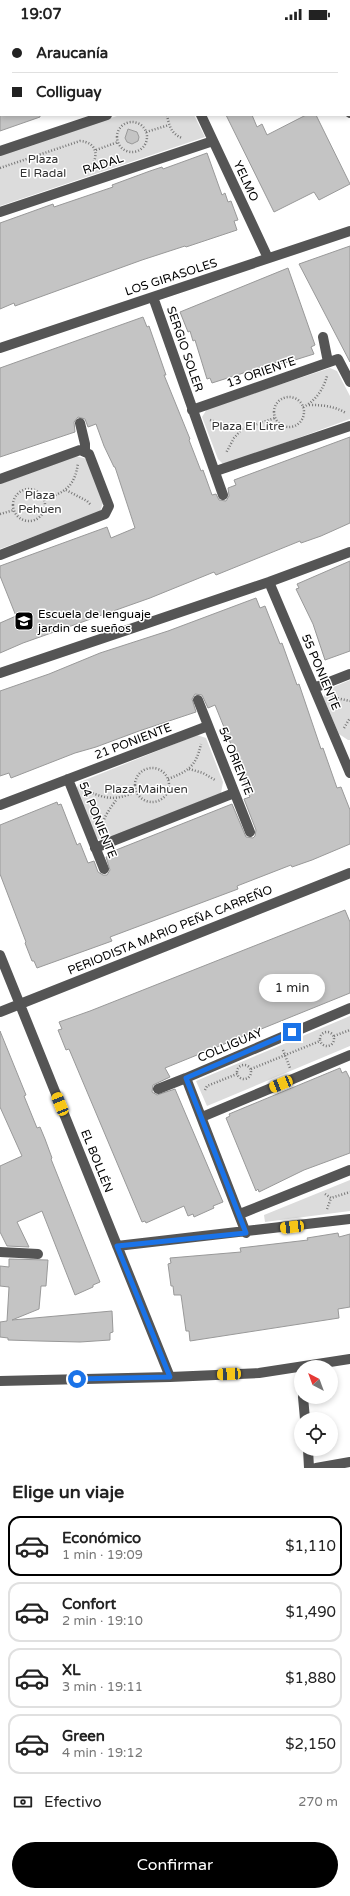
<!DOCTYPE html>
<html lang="es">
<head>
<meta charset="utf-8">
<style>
  body { margin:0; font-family:"Varela Round",sans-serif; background:#f6f6f6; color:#222; height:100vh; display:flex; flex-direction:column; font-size:15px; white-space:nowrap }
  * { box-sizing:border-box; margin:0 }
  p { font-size:13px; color:#767676 }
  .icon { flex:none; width:22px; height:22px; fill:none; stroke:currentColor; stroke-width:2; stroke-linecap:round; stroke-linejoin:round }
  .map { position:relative; height:1440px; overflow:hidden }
  .side { display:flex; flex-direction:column; background:#fff; flex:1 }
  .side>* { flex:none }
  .banner { position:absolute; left:0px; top:0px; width:350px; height:88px; box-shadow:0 2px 6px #0003; display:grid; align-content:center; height:88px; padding:0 12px; background:#fff }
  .needle { width:26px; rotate:319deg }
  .tools { position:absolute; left:294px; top:1332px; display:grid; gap:8px }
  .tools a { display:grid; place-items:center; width:44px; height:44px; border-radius:50%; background:#fff; box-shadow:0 2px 6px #0003; font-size:20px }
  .end { position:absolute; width:18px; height:18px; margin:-9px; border:5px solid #1a73e8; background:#fff; box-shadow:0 0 0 2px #fff }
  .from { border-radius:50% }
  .bubble { position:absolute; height:28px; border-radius:14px; background:#fff; box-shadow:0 2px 6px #0003; font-size:13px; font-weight:600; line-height:28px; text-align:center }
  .car { position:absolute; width:12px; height:24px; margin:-12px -6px; border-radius:5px; box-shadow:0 0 3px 1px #0007; background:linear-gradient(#f5c518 24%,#345 0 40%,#f5c518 0 76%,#345 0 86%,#f5c518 0) }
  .banner b { display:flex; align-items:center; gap:14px; height:38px; font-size:15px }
  .banner b+b { border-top:1px solid #e0e0e0 }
  .banner i { width:10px; height:10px; background:#222 }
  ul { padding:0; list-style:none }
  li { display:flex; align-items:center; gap:12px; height:60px; margin:0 8px 6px; padding:0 4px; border:2px solid #e0e0e0; border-radius:12px }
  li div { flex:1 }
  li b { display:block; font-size:15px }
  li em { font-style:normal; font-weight:600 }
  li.selected { border-color:#000 }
  li>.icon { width:36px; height:36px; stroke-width:1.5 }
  h2 { padding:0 12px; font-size:18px; line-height:48px }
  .pay { display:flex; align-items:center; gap:10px; height:44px; padding:0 12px; font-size:15px }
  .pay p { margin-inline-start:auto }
  .button { display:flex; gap:8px; margin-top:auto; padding:8px 12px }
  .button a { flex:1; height:46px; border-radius:24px; background:#000; color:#fff; font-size:16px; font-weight:600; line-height:46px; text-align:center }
  .status { display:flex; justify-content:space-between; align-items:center; height:28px; padding:0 20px; background:#fff; direction:ltr }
  .status svg { height:11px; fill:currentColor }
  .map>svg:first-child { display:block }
</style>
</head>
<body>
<div class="status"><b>19:07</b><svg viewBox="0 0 49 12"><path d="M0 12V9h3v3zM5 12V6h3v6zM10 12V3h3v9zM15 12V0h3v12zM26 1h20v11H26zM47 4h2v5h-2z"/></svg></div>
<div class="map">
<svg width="350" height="1440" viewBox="0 0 350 1440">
  <rect width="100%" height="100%" fill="#fff"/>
  <!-- green -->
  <path fill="#dcdcdc" d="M120,87H194L205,109L0,178V126Z
    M330,340L337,343L350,368V391L224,437L218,431L202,389L207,381Z
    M76,428L87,431L103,475L100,484L0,521V456Z
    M350,652V712H348L339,706L323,669L331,660Z
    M197,707L206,710L223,754L221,765L103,813L96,810L76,761L80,754Z
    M350,988V1018L207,1078L196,1053Z
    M350,1152V1183L265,1194L264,1187Z"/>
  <!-- building -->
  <path fill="#c4c4c4" stroke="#999" d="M0,87H40V89L0,103Z
    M226,87H252L257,99L262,96L267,107L306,87H316L350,156L319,172L314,164L274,184Z
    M128,101L137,104L139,109L138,113L132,116L127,114L125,110Z
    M207,125L222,167L225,165L228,174L231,173L238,192L234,193L237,202L186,219L185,218L142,232L15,278L14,275L0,281V195L53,176L54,179L113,159L112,157L150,143L162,139L163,141Z
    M350,218V334L299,236Z
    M288,240L315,317L311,319L314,326L282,336L281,333L212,355L210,350L207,351L195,312L193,313L190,303L188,304L180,284Z
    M143,289L147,299L149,298L166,347H164L190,411L189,412L201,443L203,442L212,467L216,466L219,472L226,473L229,468L228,460L236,457L234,452L350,409V495L321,508L301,515L300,513L216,547L214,544L150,570L23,615L0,625V595L16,588L0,548V538L107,499L111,510L135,500L115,439H114L104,418L96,396L88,399L85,391L78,389L74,394L75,404L0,429V340Z
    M350,533V623L325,632L313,596L296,561L299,560L297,556Z
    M256,570L260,580L265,578L280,616L282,615L297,657L299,656L321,721L323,720L337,760L341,759L350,782V816L312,832L292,839L291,837L237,858L238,861L110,909L112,913L37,940L34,933H32L25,915L26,914L0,846V797L57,774L58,777L61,776L77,817L80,815L88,835L94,833L98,844L103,847H107L110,842L106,829L113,827L111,824L232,776L246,809L253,810L255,808L256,802L244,771L250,769L243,751L245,750L234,718L232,719L215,677L208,680L202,667L195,666L192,671L196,684L139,703L96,719L75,725L11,750L9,745L0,748V663L49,646L100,625L168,603Z
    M345,882L350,894V965L165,1040L170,1049L153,1057L152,1064L157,1067L175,1061L223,1174L213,1178L214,1180L194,1189L193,1186L188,1188L184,1178L146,1195L145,1193L142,1194L69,1021L66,1022L58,1002L62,1001L59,994L90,983Z
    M0,1003L26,1067L24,1068L37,1100L40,1099L45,1111L52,1130L51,1131L100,1254L93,1257V1259L75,1267L42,1183L17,1194L29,1219L7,1218L0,1204V1138L22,1128L0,1079Z
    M340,1040L342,1045L346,1043L350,1051V1125L304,1142L259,1164L258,1161L256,1163L226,1090L230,1088L229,1086Z
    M338,1205L339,1209L350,1206V1279L338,1281L339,1290L190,1313L189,1303H186L181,1267H174L173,1258H171L168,1236L171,1235L170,1230L241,1224L240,1220L308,1212L307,1210Z
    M9,1231L48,1232L46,1258H41L39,1281L12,1292L112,1283L113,1304L110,1305V1312L80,1314L39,1313L8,1312V1310L0,1309V1294L7,1293L9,1259L0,1258V1238L9,1239Z"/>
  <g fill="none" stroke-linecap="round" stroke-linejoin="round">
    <!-- path -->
    <path stroke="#777" stroke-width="2.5" stroke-dasharray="1 2" stroke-linecap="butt" d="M167,87C169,97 171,106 182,110
      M117 109a15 15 0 1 1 30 0a15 15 0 1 1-30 0Z
      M146,104L169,97
      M96,122L118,114
      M0,140L80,113C96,114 100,127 90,140
      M274 384a15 15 0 1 1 30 0a15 15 0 1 1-30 0Z
      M309,377C323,377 334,378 346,385
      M303,379C315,374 324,360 327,348
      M210,392L230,399L242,401L234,410L226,425
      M242,401L275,390
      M13 477a16 16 0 1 1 32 0a16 16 0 1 1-32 0Z
      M66,462L87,473L91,477
      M44,471C65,465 75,458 78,435
      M0,486L14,482
      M332,669L350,673
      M344,700L350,690
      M135 757a17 17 0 1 1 34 0a17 17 0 1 1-34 0Z
      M189,741L203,745L215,752
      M168,751C189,743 196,738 201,716
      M87,763C109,772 115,772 136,764
      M102,800C103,789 111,779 117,771
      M320 1011a7 7 0 1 1 14 0a7 7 0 1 1-14 0Z
      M334,1008L350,1002
      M283,1022L290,1040
      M237 1044a7 7 0 1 1 14 0a7 7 0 1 1-14 0Z
      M251,1041L320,1013
      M205,1062L207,1058L237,1046
      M325,1166L331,1170L350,1164
      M327,1181L331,1170"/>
    <!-- minor -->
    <path stroke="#555" stroke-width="10" d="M305,0V1
      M74,1L77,0
      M0,27H1
      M349,60L350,59
      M349,83L350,85
      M201,87L268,230
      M0,123L107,87
      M0,184L213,113
      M153,269L223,467
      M323,309L328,334
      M0,320L350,203
      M192,382L338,331L350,354
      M80,395L85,416V424
      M216,443L350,398
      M0,451L80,422L89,426L109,478L105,486L0,527
      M269,554L350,745
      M0,645L269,554L350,524
      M314,660L350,646
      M198,672L250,804
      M68,751L104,841
      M0,777L208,698
      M95,820L234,765
      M0,927L170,1349
      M0,984L350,845
      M158,1061L186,1050
      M202,1089L350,1027
      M240,1186L350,1142
      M246,1205L186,1050L350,980
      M117,1218L350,1191
      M0,1224L38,1226
      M0,1353L170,1349L259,1345L350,1331
      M303,1369L305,1391
      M308,1421L309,1440
      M316,1440L350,1434"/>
  </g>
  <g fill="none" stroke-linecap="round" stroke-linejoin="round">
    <!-- route -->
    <path stroke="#1a73e8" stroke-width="5" d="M77,1351L170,1349L117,1218L246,1205L186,1050L292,1004"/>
  </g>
  <!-- icons -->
  <defs>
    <g id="school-square" transform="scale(1)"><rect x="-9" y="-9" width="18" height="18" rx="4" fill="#000" stroke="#fff"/><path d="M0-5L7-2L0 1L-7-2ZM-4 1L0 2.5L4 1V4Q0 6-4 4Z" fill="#fff"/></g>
  </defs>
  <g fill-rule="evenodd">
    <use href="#school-square" x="24" y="593"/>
  </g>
  <g text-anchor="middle" stroke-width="3" stroke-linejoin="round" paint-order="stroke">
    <!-- park labels -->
    <g font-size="12" fill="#333" stroke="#fff">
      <text x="43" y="135">Plaza<tspan x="43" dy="14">El Radal</tspan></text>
      <text x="248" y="402">Plaza El Litre</text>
      <text x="40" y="471">Plaza<tspan x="40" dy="14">Pehuen</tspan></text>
      <text x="146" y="765">Plaza Maihuen</text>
    </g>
    <!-- street labels -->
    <g font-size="12" fill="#000" stroke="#fff">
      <text transform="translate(103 136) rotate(-18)" y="4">RADAL</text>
      <text transform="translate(246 153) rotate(65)" y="4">YELMO</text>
      <text transform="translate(171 249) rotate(-18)" y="4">LOS GIRASOLES</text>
      <text transform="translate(185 321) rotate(71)" y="4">SERGIO SOLER</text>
      <text transform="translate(261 344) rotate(-19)" y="4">13 ORIENTE</text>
      <text transform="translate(321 644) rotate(67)" y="4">55 PONIENTE</text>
      <text transform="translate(133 713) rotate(-21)" y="4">21 PONIENTE</text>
      <text transform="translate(236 733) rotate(68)" y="4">54 ORIENTE</text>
      <text transform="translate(98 792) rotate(68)" y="4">54 PONIENTE</text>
      <text transform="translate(170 902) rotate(-22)" y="4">PERIODISTA MARIO PEÑA CARREÑO</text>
      <text transform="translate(230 1017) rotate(-23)" y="4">COLLIGUAY</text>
      <text transform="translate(97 1133) rotate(68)" y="4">EL BOLLÉN</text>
    </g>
    <!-- poi labels -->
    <g font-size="12" fill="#000" stroke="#fff" text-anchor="start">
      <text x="38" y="590">Escuela de lenguaje<tspan x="38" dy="14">jardin de sueños</tspan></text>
    </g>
  </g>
</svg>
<div class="tools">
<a><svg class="needle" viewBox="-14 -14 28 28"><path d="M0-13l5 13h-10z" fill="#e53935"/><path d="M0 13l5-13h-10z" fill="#767676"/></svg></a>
<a><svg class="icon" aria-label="locate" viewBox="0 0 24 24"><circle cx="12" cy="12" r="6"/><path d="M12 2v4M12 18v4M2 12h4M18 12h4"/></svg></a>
</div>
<i class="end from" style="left:77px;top:1351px"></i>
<i class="end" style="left:292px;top:1004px"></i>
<div class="bubble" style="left:259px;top:946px;width:66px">1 min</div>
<i class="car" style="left:281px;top:1056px;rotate:248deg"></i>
<i class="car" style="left:60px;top:1076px;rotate:338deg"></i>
<i class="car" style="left:292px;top:1199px;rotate:263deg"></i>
<i class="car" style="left:229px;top:1346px;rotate:267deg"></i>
<div class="banner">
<b><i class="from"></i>Araucanía</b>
<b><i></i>Colliguay</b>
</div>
</div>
<section class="side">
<h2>Elige un viaje</h2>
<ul>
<li class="selected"><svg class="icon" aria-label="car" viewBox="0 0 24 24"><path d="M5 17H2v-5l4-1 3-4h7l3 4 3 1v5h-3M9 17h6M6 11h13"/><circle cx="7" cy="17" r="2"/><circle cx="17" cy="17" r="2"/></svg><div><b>Económico</b><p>1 min · 19:09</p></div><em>$1,110</em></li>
<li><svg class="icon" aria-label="car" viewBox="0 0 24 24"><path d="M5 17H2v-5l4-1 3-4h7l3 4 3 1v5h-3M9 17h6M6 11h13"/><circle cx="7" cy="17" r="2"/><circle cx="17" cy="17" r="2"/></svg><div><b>Confort</b><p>2 min · 19:10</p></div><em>$1,490</em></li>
<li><svg class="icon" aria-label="car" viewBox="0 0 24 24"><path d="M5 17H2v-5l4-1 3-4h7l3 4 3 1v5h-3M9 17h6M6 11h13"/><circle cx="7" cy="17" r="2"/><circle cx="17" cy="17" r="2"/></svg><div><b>XL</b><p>3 min · 19:11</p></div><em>$1,880</em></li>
<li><svg class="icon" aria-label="car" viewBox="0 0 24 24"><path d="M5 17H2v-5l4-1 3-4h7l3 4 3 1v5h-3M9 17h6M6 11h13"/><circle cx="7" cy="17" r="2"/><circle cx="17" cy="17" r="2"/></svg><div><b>Green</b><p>4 min · 19:12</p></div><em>$2,150</em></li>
</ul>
<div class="pay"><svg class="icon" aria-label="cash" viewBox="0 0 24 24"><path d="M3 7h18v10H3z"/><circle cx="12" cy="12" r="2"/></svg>Efectivo<p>270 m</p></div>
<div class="button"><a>Confirmar</a></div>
</section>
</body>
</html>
